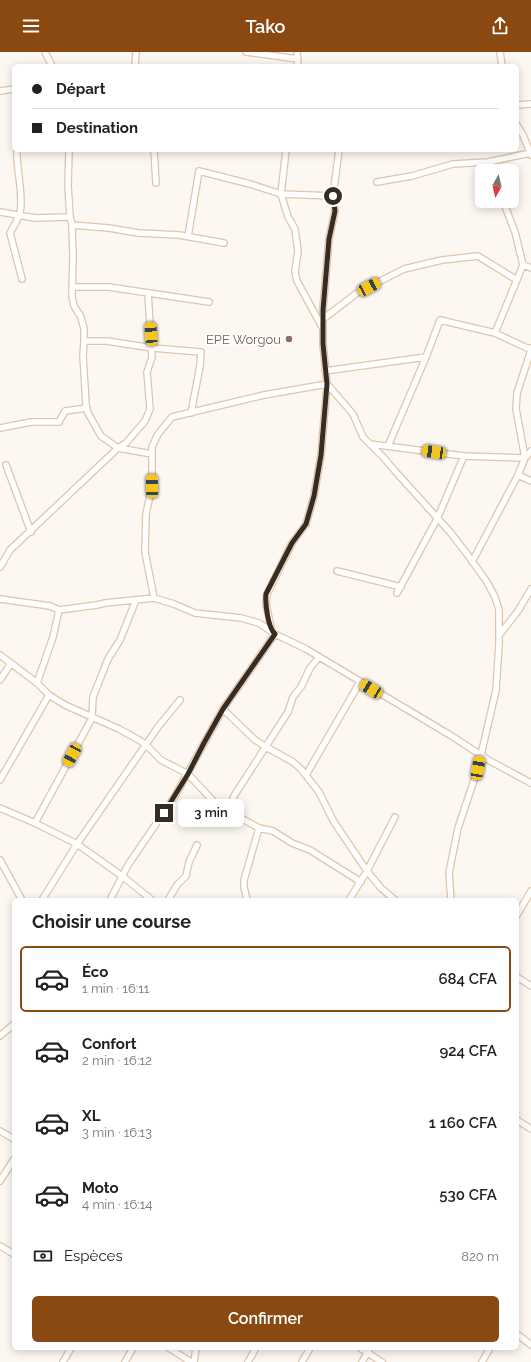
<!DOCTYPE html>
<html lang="fr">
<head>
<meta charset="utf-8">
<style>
  body { margin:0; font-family:Raleway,sans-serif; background:#f2f2f2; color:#222; height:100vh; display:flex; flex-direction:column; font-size:15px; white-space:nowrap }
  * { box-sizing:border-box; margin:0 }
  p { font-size:13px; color:#767676 }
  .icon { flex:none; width:22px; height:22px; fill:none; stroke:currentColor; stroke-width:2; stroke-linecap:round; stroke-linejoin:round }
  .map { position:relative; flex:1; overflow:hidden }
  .details { position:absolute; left:12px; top:846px; width:507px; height:452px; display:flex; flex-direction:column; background:#fff; border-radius:6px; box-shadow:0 2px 10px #0003 }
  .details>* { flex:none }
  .hud { position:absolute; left:12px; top:12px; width:507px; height:88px; border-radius:6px; box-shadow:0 2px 10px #0003; display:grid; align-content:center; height:88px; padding:0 20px; background:#fff }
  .needle { width:26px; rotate:188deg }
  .buttons { position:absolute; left:475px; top:112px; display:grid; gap:8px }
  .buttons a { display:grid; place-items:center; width:44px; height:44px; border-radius:6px; background:#fff; box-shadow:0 2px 10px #0003; font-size:20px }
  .end { position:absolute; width:18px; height:18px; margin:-9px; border:5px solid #362c21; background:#fff; box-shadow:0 0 0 2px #fff }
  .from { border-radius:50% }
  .bubble { position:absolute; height:28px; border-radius:6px; background:#fff; box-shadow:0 2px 10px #0003; font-size:13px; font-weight:600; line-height:28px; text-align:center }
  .car { position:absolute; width:12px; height:24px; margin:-12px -6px; border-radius:5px; box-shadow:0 0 3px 1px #0007; background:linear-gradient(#f5c518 24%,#345 0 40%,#f5c518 0 76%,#345 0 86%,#f5c518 0) }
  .hud b { display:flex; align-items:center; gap:14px; height:38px; font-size:15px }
  .hud b+b { border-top:1px solid #e0e0e0 }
  .hud i { width:10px; height:10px; background:#222 }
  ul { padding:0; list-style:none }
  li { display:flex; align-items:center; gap:12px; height:66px; margin:0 8px 6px; padding:0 12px; border:2px solid transparent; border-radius:6px }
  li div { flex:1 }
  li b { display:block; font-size:15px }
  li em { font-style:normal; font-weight:600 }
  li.selected { border-color:#894910 }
  li>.icon { width:36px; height:36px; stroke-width:1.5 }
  h2 { padding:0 20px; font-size:18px; line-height:48px }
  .pay { display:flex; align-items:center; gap:10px; height:44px; padding:0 20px; font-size:15px }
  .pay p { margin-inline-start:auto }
  .action { display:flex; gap:8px; margin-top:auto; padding:8px 20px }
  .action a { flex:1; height:46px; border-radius:6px; background:#894910; color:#fff; font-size:16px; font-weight:600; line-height:46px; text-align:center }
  header { display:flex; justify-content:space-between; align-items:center; height:52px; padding:0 20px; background:#894910; color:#fff; font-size:18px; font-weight:600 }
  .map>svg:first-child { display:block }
</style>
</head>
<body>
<header><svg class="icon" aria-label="menu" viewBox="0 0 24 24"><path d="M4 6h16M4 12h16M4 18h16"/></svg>Tako<svg class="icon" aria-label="share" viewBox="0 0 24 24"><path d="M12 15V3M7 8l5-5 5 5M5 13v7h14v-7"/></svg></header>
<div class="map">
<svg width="531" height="1310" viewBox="0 0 531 1310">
  <rect width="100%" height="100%" fill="#fcf7f1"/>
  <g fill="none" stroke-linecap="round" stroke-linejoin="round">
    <!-- minor casing -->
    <g stroke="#e0c5aa" stroke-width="8">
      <path id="minor" d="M45,0L52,14
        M246,0L298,7
        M297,0L298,14
        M500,0L502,14
        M135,14L136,0
        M0,39L14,37
        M517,53L531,52
        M517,73L523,83L531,103
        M17,98C16,118 24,142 20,161C18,168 13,175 10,181L22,227
        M69,98L68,134L70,165L72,173L73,204L72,244L74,254L81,265L84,277V289L83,304L86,352L88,361L101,384L118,396L152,402
        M154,98L156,131
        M286,98L281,142L288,165L295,177L298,199L295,220L297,229L322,275
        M377,130L412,124L453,112L488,110L530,101
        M0,160L35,166L70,165
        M72,173L109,176L138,181L179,183L224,191
        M188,184L199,119L250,132L281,142L333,144
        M523,213L531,216
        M72,235H109L209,250
        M323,267L357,241L404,217L442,208L478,204L517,228
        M495,281L523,213L515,180L503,149
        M84,289H107L152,296L201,300L200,314L191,361
        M325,319L426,305
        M327,332L353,362L363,385L383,405L395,419L450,480L467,502L487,530L495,545L499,558V592L496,638L478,716L458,776L449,821L451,848
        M0,376L31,370H59L65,359L87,356
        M370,392L464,404L525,406L516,357L517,341L531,298
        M388,394L426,305L440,268L495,281L527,296H531
        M6,413L31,480
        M518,423L531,429
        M472,510L518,423L525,406L531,399
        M0,515L10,498L118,396L126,391L145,369L150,357L147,320L152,305L148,241
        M337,519L401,535
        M397,541L437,467L464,404
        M154,546L145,500L146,462L152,434V395L158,382L172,365L264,343L327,332
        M0,547L50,554L59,558L97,553L105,551L154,546L174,552L195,561L241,566L259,571L275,582L306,597L450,683L490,709L531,731
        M272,580L266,552L267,542L292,491L306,472L314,444L321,403L327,332L323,292V257L329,187L335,159L333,144L339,98
        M500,582L518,559L531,537
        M0,603L37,631L49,643L65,653L119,677L139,688L146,693L161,708L188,722L217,753L259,776L244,828V835L247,848
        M0,628L11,611
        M37,631L53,585L59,558
        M223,657L255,688L266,695L293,710L301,717L319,740L334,770L367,819L381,836L395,848
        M306,723L360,630
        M0,728L49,643
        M0,756L35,771L77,792L122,824L152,848
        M232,760L230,756L234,744L288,660L293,645L301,635L310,616L319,605
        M35,771L92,666L93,645L108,607L120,588L136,548
        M259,776L273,779L292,791L310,798L361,830
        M0,808L22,848
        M42,848L77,792L158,675L180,648
        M110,848L128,813L175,744L223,657L275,582
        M168,848L177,833L186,824L189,810L197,793
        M349,848L367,819L395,765
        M517,863L531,839
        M517,925L531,934
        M0,984L14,972
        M517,1068L531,1077
        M0,1079L14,1087
        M0,1129L14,1107
        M0,1194L14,1202
        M517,1282L531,1293
        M169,1296L191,1310
        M360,1296L382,1310
        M63,1310L71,1296
        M125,1310L133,1296
        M194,1310L196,1296
        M248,1310L256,1296
        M302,1310L310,1296
        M362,1310L370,1296
        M482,1310L490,1296"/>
    </g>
    <!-- minor -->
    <use href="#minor" stroke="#fff" stroke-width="5.5"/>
  </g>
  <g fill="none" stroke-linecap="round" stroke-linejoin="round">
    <!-- route -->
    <path stroke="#362c21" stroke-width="5" d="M164,761L188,722L204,691L223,657L275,582C268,576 265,551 266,542L292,491L306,472L314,444L321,403L327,332L323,292V258L329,187L335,159L333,144"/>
  </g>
  <!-- markers -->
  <circle fill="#8d6e63" stroke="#fff" stroke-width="1.5" cx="289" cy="287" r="4"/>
  <g text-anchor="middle" stroke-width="3.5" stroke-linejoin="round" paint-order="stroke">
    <!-- education labels -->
    <g font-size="13" fill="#785e54" stroke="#fff" text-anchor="end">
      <text x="281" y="292">EPE Worgou</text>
    </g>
  </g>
</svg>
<div class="buttons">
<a><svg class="needle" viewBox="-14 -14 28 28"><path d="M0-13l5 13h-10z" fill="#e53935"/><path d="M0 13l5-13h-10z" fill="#767676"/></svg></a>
</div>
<i class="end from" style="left:333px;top:144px"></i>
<i class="end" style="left:164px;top:761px"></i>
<div class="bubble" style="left:178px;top:747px;width:66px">3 min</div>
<i class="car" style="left:369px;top:235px;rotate:62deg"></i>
<i class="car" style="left:151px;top:282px;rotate:356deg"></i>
<i class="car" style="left:434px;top:400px;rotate:278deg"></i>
<i class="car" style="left:152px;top:434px;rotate:359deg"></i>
<i class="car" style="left:371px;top:637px;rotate:301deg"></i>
<i class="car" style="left:72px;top:703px;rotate:208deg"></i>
<i class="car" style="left:478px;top:716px;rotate:10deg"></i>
<div class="hud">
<b><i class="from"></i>Départ</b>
<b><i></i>Destination</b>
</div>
<section class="details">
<h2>Choisir une course</h2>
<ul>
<li class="selected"><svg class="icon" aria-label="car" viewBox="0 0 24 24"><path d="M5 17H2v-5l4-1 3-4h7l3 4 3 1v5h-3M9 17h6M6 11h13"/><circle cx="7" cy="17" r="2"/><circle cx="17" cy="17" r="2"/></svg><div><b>Éco</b><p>1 min · 16:11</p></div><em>684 CFA</em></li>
<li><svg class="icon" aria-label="car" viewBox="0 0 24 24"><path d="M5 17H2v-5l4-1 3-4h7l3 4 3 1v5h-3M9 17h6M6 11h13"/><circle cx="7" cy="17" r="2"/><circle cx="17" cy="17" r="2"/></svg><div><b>Confort</b><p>2 min · 16:12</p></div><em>924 CFA</em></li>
<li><svg class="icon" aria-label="car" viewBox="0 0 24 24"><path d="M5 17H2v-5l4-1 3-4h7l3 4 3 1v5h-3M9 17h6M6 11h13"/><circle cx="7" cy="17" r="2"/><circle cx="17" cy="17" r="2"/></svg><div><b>XL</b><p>3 min · 16:13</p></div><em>1 160 CFA</em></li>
<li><svg class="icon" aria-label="car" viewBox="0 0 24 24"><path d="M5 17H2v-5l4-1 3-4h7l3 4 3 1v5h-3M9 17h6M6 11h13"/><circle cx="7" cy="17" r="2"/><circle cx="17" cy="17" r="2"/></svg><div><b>Moto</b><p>4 min · 16:14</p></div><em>530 CFA</em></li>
</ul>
<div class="pay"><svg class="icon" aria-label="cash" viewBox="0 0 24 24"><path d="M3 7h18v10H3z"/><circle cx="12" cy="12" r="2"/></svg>Espèces<p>820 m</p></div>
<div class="action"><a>Confirmer</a></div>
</section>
</div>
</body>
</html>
